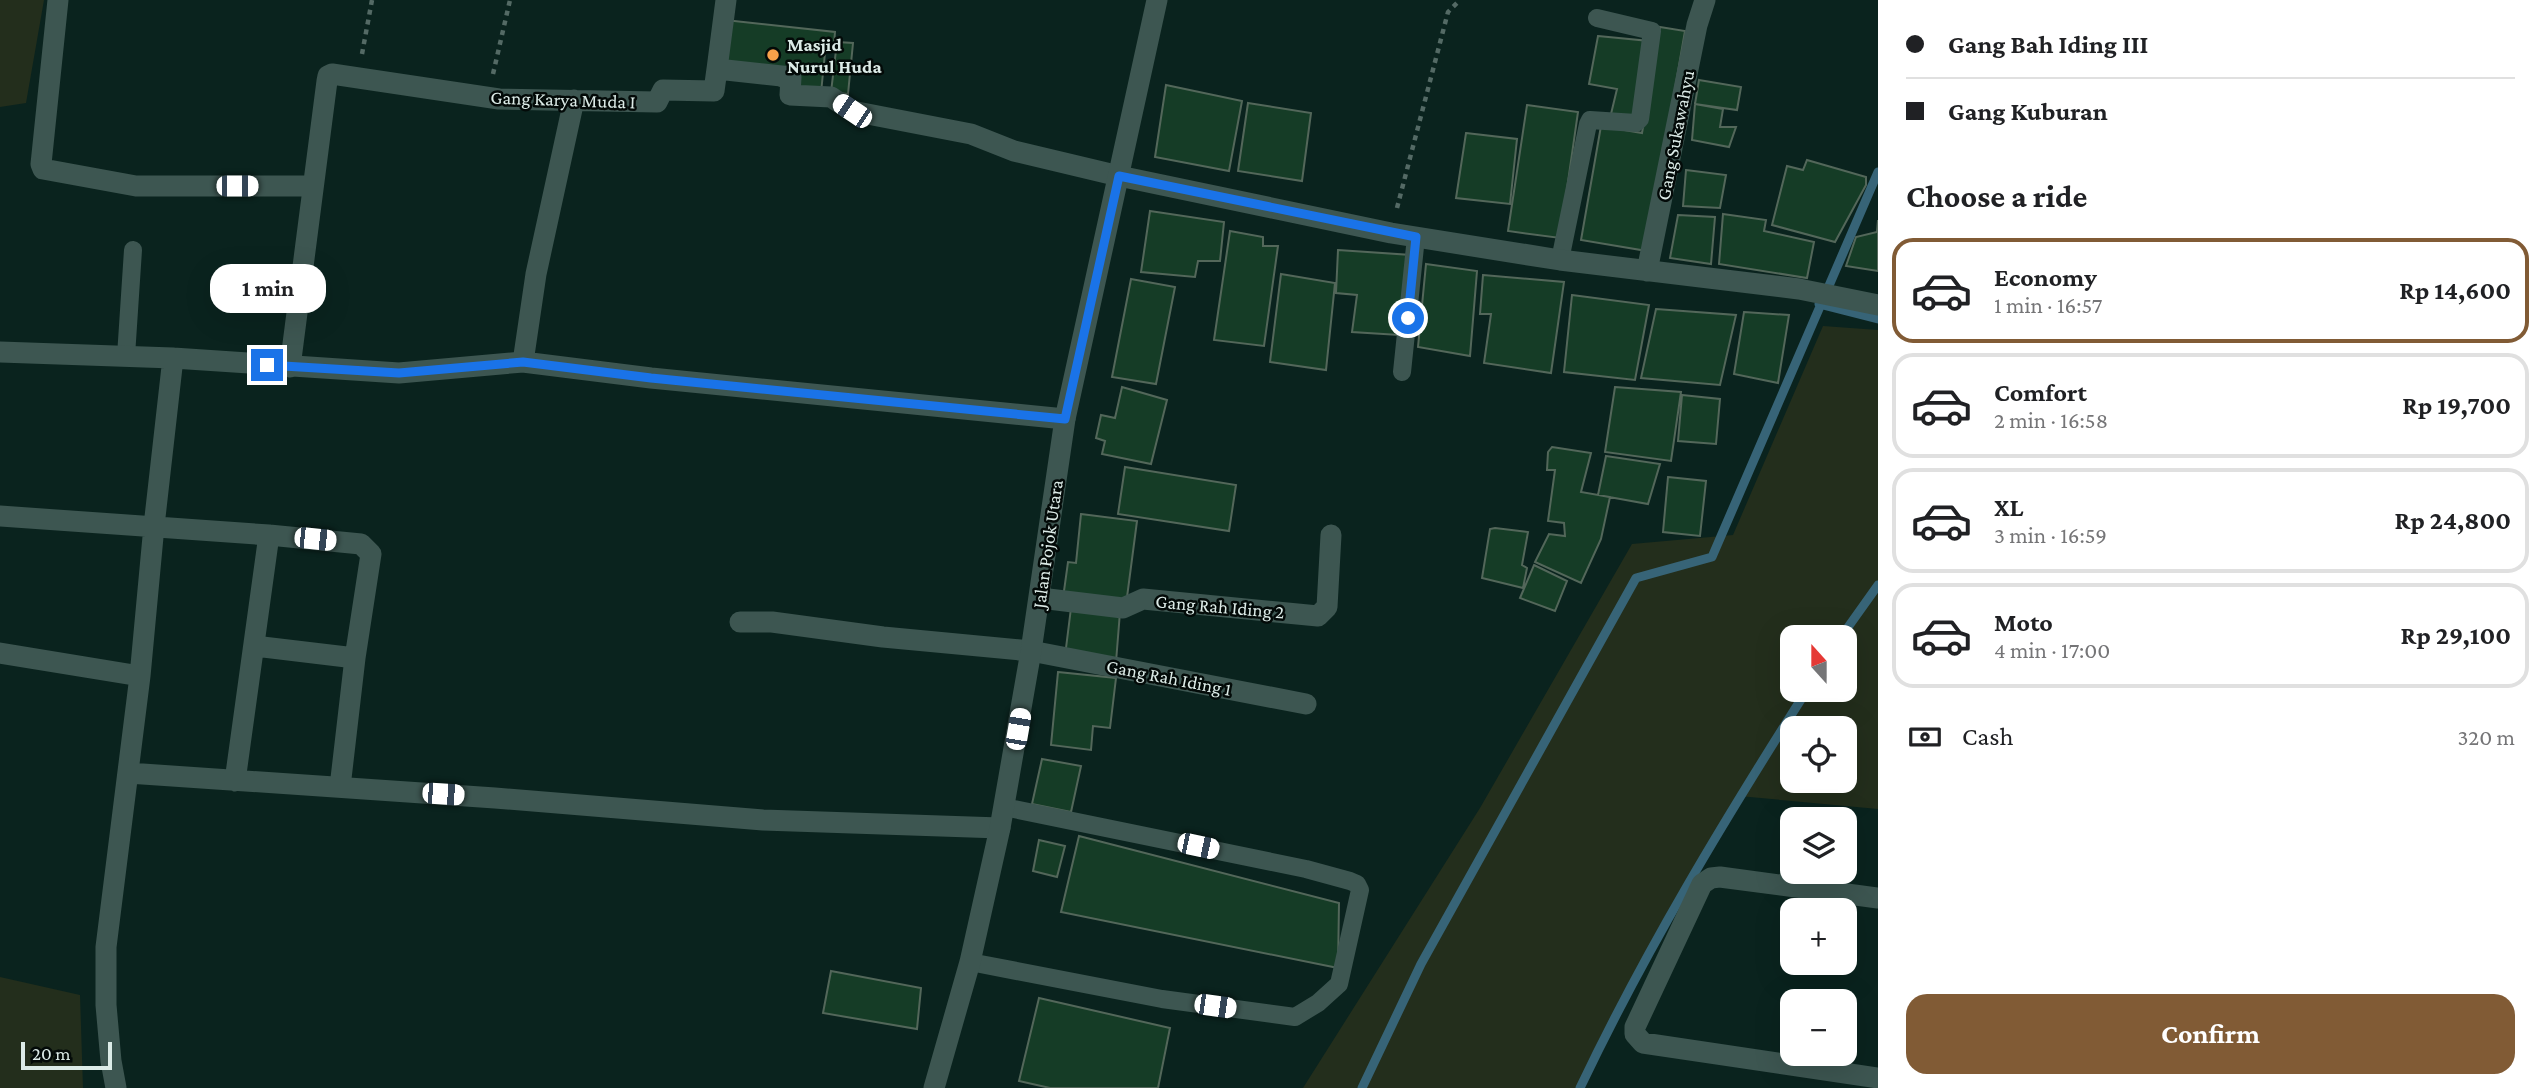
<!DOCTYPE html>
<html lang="en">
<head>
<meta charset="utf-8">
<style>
  body { margin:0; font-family:"Crimson Pro",serif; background:#f6f6f6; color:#202124; height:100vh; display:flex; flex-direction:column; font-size:26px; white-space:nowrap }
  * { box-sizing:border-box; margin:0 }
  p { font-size:23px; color:#757577 }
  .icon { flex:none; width:38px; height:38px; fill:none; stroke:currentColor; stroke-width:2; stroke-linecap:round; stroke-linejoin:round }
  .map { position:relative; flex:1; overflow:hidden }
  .panel { display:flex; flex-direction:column; background:#fff; width:665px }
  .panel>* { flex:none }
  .hud { display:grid; align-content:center; height:154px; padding:0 28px; background:#fff }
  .needle { width:46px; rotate:339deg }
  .buttons { position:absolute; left:1780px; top:625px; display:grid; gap:14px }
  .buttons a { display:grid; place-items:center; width:77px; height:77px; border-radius:14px; background:#fff; box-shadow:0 7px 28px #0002; font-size:35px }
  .scale { position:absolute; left:21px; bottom:18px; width:91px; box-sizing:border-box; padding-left:7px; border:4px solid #dcebe7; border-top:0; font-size:19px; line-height:24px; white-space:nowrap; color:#dcebe7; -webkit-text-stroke:5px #030a08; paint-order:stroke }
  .end { position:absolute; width:32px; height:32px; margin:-16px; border:9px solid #1a73e8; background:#fff; box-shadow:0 0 0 4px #fff }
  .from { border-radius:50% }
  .bubble { position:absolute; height:49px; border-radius:21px; background:#fff; box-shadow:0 7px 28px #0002; font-size:23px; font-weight:700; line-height:49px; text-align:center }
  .car { position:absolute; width:21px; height:42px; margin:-21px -10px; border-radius:9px; box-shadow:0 0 5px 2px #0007; background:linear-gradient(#fff 24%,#345 0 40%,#fff 0 76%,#345 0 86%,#fff 0) }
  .hud b { display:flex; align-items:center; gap:24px; height:66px; font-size:26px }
  .hud b+b { border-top:2px solid #e0e0e0 }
  .hud i { width:18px; height:18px; background:#202124 }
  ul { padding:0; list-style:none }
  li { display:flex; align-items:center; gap:21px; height:105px; margin:0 14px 10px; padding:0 14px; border:4px solid #e0e0e0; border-radius:21px }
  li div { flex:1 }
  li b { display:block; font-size:26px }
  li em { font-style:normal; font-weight:700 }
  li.current { border-color:#815b35 }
  li>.icon { width:63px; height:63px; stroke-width:1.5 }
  h2 { padding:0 28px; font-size:32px; line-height:84px }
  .pay { display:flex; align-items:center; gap:18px; height:77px; padding:0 28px; font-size:26px }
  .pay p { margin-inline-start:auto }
  .primary-button { display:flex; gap:14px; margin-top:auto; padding:14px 28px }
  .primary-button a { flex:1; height:80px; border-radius:21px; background:#815b35; color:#fff; font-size:28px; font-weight:700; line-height:80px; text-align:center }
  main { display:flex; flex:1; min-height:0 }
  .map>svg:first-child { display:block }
</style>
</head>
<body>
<main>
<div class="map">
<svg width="1878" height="1088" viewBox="0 0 1878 1088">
  <rect width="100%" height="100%" fill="#0a231e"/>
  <!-- green -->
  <path fill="#232e1c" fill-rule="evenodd" d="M0,0H44L26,103L0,107Z
    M1823,326L1878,330V809L1739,796L1650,947L1580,1088H1303L1480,808L1632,544L1733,535ZM1792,637H1844V690H1792ZM1792,728H1844V780H1792Z
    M0,977L80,995L83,1088H0Z"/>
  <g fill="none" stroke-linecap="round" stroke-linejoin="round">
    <!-- stream -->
    <path stroke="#376477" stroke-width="9" d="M1819,304L1878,319
      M1841,637L1878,585
      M1362,1088L1421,964L1636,578L1712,557L1878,172
      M1580,1088C1646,949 1725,819 1807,690"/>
  </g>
  <!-- building -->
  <path fill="#153c26" stroke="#53675a" stroke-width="2" d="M725,20L835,32L834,44L826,43L821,93L793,90L720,66Z
    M1660,27L1685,31L1647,251L1581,240L1601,126L1642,133Z
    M1598,36L1649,41L1637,117L1611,114L1617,89L1589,84Z
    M837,42L853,43L848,94L831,92Z
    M1699,80L1741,87L1737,110L1695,104Z
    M1166,85L1242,101L1229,171L1155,157Z
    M1248,103L1311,113L1302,181L1238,171Z
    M1695,104L1723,109L1720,127H1736L1729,147L1692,140Z
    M1527,105L1578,112L1560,238L1508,231Z
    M1466,133L1517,139L1510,204L1456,198Z
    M1807,160L1866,177V185L1835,242L1772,225L1787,166L1803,170Z
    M1686,170L1726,175L1720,208L1683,206Z
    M1150,211L1224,222L1220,261H1198L1195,277L1141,272Z
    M1723,214L1766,220L1764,231L1814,242L1807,278L1719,264Z
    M1678,215L1715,217L1711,264L1670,258Z
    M1878,220V271L1846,266L1856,237L1877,232Z
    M1230,231L1263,237V246H1278L1264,346L1214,340Z
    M1338,250L1411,255L1399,335L1352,332L1357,295L1336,293Z
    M1426,264L1477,271L1470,356L1418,347Z
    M1281,274L1335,283L1326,370L1270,362Z
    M1483,275L1564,282L1551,373L1484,363L1491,314H1480Z
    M1131,279L1175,287L1156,384L1112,377Z
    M1572,295L1649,305L1635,380L1564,372Z
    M1656,309L1736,315L1720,385L1641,378Z
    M1744,312L1789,315L1778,383L1734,374Z
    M1122,387L1167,400L1151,464L1102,454L1105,441L1096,438L1101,415L1115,418Z
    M1615,387L1681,392L1671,461L1605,452Z
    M1682,395L1720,399L1716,444L1678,441Z
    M1552,447L1591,453L1581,492L1610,497L1601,539L1581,583L1535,562L1549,534L1565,536L1564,523L1548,521L1555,470H1547L1548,452Z
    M1606,456L1660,464L1648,504L1598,495Z
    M1125,467L1236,485L1229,531L1118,514Z
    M1668,477L1706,481L1700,536L1663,532Z
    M1081,514L1137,521L1126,605L1063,598L1068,562L1076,563Z
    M1495,528L1528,532L1522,565L1527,568L1523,588L1482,578L1490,529Z
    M1534,565L1567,581L1555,611L1520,598Z
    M1071,608L1120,612L1116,662L1065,656Z
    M1058,672L1116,678L1110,728L1093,726L1091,750L1051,745Z
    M1042,759L1081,766L1071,812L1032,804Z
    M1079,836L1339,903L1338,968L1061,912Z
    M1039,840L1065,846L1057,877L1033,871Z
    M831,971L921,988L917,1029L823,1013Z
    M1039,998L1170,1028L1158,1088H1050L1019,1081Z"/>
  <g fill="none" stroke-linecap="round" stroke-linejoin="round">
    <!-- path -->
    <path stroke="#546a65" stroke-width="4.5" stroke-dasharray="5 5" stroke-linecap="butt" d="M362,54L372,0
      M493,74L510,0
      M1397,208L1448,12L1460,0"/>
    <!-- lane -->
    <path stroke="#3d5651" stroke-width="18" d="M1560,260L1588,124L1590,120L1636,123L1640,119L1652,31L1597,18
      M126,356L133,250
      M1402,372L1416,237
      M970,962L1162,999L1295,1017L1318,1003L1339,984L1360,890L1357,884L1350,881L1306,869L1004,807"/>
    <!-- street -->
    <path stroke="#3d5651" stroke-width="21" d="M58,0L41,164L43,169L136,186H313
      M717,69L726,0
      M1647,271L1697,25L1705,0
      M0,352L173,358L399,373L523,362L651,378L1065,419
      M523,362L536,274L574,100
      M290,367L327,81L328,76L332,74L499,99L657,102L663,90L714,91L717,69L791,77L790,95L831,97L852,111L971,134L1014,151L1119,176L1391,233L1560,260L1799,289L1878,305
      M0,516L269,535L361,544L371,554L355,658L340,787
      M1040,598L1123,608L1143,599L1318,616L1327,607L1331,535
      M740,622H772L883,637L1031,651L1306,704
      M254,646L355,658
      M0,653L140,676
      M128,773L495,798L763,820L1000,828
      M235,781L269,535
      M1878,898L1720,877L1711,878L1702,884L1635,1027V1034L1643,1043L1878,1078
      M116,1088L111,1061L106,1005V947L140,676L154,526L173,358"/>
    <!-- secondary -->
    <path stroke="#3d5651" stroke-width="21" d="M934,1088L970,962L1000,828L1031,651L1065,419L1157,0"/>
  </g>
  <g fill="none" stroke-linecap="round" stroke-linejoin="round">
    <!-- route -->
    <path stroke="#1a73e8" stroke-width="9" d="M267,365L399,373L523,362L651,378L1065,419L1119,176L1416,237L1408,318"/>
  </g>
  <!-- markers -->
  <circle fill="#f8a14a" stroke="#030a08" stroke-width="2.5" cx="773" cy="55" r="7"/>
  <g text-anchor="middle" stroke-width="5" stroke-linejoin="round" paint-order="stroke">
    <!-- poi labels -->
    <g font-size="19" font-weight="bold" fill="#dcebe7" stroke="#030a08" text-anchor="start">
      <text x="787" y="51">Masjid<tspan x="787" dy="22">Nurul Huda</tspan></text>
    </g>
    <!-- street labels -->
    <g font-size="19" fill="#dcebe7" stroke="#030a08">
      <text transform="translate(563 99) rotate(2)" y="7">Gang Karya Muda I</text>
      <text transform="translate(1675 135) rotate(-79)" y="7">Gang Sukawahyu</text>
      <text transform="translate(1047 544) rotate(-82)" y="7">Jalan Pojok Utara</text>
      <text transform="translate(1220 606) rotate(5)" y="7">Gang Rah Iding 2</text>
      <text transform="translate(1169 677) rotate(11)" y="7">Gang Rah Iding 1</text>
    </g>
  </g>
</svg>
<div class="buttons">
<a><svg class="needle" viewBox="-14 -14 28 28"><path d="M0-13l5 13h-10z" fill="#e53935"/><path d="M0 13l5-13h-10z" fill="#757577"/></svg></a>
<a><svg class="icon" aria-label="locate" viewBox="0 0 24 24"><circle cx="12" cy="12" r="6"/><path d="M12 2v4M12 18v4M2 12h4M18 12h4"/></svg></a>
<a><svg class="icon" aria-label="layers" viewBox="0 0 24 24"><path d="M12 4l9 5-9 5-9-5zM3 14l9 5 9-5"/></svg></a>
<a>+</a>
<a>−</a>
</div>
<div class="scale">20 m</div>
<i class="end from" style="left:1408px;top:318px"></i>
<i class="end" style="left:267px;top:365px"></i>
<div class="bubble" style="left:210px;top:264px;width:116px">1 min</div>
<i class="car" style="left:852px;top:111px;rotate:304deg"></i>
<i class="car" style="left:237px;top:186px;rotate:90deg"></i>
<i class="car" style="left:315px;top:539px;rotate:96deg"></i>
<i class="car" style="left:1018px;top:729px;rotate:10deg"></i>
<i class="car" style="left:443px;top:794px;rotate:94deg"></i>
<i class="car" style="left:1198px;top:846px;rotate:102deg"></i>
<i class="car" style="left:1215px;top:1006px;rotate:98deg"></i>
</div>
<section class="panel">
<div class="hud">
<b><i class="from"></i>Gang Bah Iding III</b>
<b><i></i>Gang Kuburan</b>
</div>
<h2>Choose a ride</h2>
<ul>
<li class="current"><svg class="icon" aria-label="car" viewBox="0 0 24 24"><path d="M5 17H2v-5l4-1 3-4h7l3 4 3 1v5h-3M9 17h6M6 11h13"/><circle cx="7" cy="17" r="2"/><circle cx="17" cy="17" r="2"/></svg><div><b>Economy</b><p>1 min · 16:57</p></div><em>Rp 14,600</em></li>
<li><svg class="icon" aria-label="car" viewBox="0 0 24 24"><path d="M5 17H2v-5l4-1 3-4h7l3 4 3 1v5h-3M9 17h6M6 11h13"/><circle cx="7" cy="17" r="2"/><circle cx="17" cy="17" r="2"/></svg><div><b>Comfort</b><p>2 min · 16:58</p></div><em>Rp 19,700</em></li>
<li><svg class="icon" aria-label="car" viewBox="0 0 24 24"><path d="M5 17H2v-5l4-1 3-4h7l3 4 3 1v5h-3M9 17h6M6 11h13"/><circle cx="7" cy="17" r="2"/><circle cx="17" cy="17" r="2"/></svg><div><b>XL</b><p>3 min · 16:59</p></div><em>Rp 24,800</em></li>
<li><svg class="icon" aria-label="car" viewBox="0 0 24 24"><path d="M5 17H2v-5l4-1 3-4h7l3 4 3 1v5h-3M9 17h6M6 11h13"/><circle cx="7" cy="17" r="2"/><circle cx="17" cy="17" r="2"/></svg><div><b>Moto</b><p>4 min · 17:00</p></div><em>Rp 29,100</em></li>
</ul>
<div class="pay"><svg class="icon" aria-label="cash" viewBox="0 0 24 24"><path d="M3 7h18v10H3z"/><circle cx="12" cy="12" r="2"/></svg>Cash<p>320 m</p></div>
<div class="primary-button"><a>Confirm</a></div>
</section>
</main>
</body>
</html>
